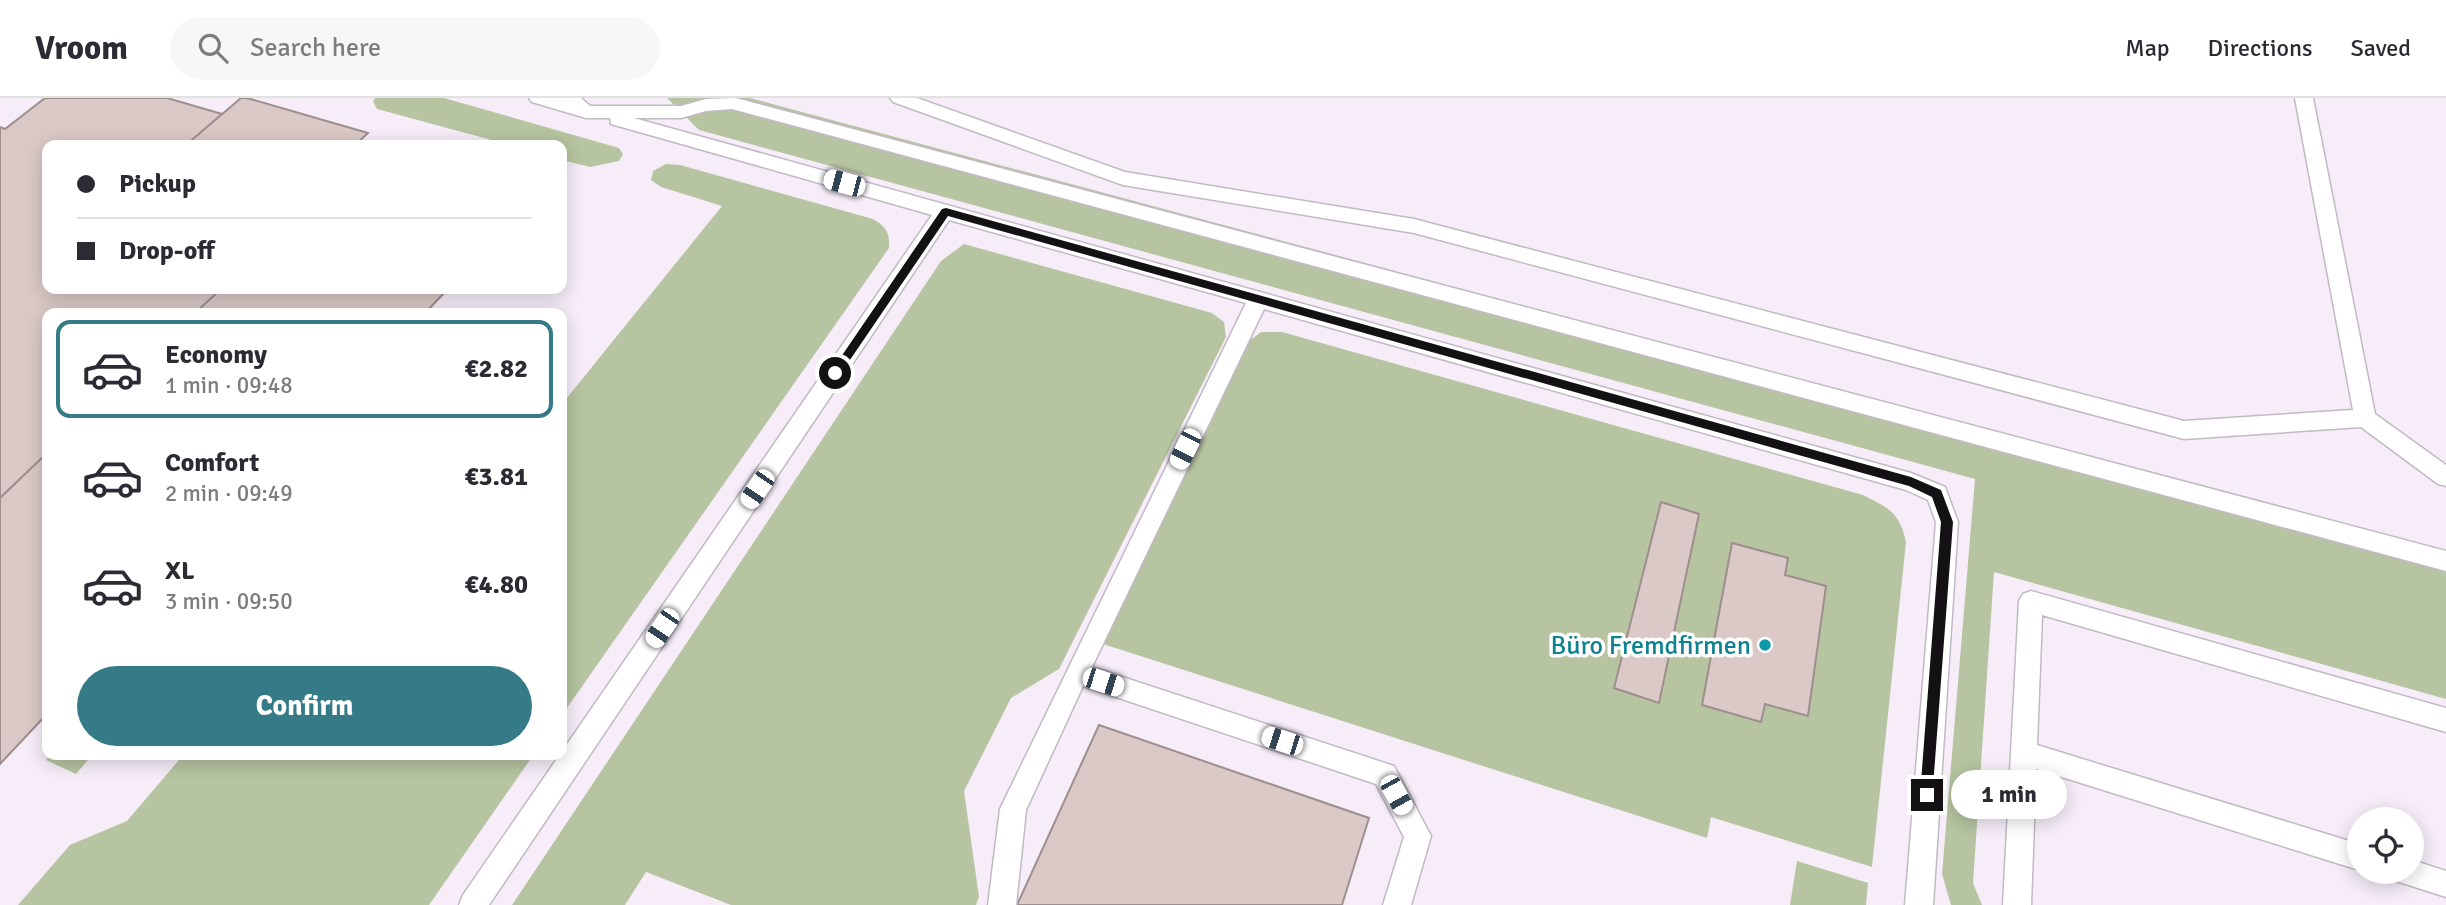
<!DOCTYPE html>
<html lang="en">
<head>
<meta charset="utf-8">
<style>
  body { margin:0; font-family:Signika,sans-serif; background:#f7f7f7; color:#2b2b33; height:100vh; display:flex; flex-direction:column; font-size:26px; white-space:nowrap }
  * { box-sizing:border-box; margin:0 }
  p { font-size:23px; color:#7c7c81 }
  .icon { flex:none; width:38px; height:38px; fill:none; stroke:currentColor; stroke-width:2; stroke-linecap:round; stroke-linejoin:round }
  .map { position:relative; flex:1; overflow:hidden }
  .details { position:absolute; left:42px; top:210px; width:525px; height:452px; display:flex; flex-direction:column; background:#fff; border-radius:14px; box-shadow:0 4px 18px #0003 }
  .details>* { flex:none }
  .banner { position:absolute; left:42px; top:42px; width:525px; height:154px; border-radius:14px; box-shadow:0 4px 18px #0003; display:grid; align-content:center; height:154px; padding:0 35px; background:#fff }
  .fabs { position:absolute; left:2347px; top:709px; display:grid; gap:14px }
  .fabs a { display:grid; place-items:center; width:77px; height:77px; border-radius:50%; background:#fff; box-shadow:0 4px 18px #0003; font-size:35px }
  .end { position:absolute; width:32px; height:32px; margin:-16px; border:9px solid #141115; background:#fff; box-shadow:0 0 0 4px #fff }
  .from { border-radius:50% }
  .bubble { position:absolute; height:49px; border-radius:24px; background:#fff; box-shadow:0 4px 18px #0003; font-size:23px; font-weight:700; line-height:49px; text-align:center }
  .car { position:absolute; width:21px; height:42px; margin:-21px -10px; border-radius:9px; box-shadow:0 0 5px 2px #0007; background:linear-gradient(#fff 24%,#345 0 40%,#fff 0 76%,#345 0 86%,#fff 0) }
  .banner b { display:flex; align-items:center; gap:24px; height:66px; font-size:26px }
  .banner b+b { border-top:2px solid #e1e1e2 }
  .banner i { width:18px; height:18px; background:#2b2b33 }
  ul { padding:12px 0 0; list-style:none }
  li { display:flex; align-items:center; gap:21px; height:98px; margin:0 14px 10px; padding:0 21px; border:4px solid transparent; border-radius:14px }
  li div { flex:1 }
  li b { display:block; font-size:26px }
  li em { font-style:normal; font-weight:700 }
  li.active { border-color:#357b87 }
  li>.icon { width:63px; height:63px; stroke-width:1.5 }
  .action { display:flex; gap:14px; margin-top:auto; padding:14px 35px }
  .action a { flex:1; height:80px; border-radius:42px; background:#357b87; color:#fff; font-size:28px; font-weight:700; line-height:80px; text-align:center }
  header { display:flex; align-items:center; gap:42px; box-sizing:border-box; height:98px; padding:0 35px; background:#fff; border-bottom:2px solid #e1e1e2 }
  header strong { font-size:33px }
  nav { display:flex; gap:38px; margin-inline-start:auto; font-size:24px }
  .search { width:490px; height:63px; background:#f7f7f7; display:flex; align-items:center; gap:18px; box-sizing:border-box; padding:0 24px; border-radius:38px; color:#7c7c81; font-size:26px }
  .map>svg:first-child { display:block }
</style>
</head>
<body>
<header>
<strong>Vroom</strong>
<div class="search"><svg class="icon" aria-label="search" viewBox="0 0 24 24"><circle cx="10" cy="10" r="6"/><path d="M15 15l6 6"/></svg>Search here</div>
<nav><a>Map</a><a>Directions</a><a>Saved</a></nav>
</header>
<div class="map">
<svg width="2446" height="807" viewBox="0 0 2446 807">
  <rect width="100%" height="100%" fill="#f6edf9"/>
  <!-- green -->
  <path fill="#b6c4a1" d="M375,0H444L619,50L623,56L619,63L590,69L562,62V47H510L377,11L373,3Z
    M667,0H750L2446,455V601L1994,474L1973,785L1982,807H1951L1942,776L1975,381L699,32Z
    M666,66L680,67L873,121C886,129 890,134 889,150L562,617V306L722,108L661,89L651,82L653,73Z
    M964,146L1212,215L1224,224L1226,239L1059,571L1011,600L964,693L979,799L976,807H731L646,774L625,807H512L941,163Z
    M1261,234H1282L1863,397C1889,410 1900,415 1906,444L1872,769L1711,719L1707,740L1103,546L1245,246Z
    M51,656H93L76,676L46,662Z
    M184,656H534L429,807H18L70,747L127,723Z
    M1797,763L1868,785L1866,807H1790Z"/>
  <!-- building -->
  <path fill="#dac9c7" stroke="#9e8e8d" stroke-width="2" d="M45,0H167L222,16L186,47H47V191H221L195,215H47V355L0,400V29L5,31Z
    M241,0H247L368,35L355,47H186Z
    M221,191H448L425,215H195Z
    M47,355V616L0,666V400Z
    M1661,404L1699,416L1659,605L1614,590Z
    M1732,445L1788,460L1785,477L1826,488L1808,618L1765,606L1761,624L1702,607Z
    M1099,627L1369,720L1342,807H1017Z"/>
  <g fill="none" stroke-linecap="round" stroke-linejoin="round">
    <!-- lane casing -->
    <g stroke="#c2b9c5" stroke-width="3">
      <path id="lane" d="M529,0H581L590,8H681L706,1L736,0L2446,453V473L732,11L706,13L681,20H634L1911,375L1945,389L1958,424L1933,807H1905L1936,424L1928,402L1906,392L1264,211L1092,569L1394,668L1431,738L1411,807H1383L1404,739L1376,686L1083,588L1026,712L1016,807H988L1000,711L1246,205L949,122L489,807H459L463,797L932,117L611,26L610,20H586L532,4Z
        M890,0H917L1125,74L1414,121L2184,323L2353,312L2295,0H2313L2375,316L2446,367V388L2438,386L2361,329L2184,341L1414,135L1123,87L893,4Z
        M2031,493L2446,610V634L2042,517L2037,647L2359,746V772L2036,671L2031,807H2003L2019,503L2023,496Z
        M2412,762L2446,773V799L2396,783L2393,774H2412Z"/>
    </g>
    <!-- lane -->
    <use href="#lane" fill="#fff" fill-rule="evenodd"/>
  </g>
  <!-- route -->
  <path fill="#141115" d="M946,110L1911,379L1941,392L1953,424L1932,702L1927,704L1920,697L1941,424L1932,399L1909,388L948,118L839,278H832V272L942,111Z"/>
  <!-- markers -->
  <circle fill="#0f9aa8" stroke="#fefefe" stroke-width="2.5" cx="1765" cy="547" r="7"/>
  <g text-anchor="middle" stroke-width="7" stroke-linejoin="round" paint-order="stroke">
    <!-- culture labels -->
    <g font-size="26" fill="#0d838f" stroke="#fefefe" text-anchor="end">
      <text x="1751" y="556">Büro Fremdfirmen</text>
    </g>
  </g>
</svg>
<div class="fabs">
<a><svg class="icon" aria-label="locate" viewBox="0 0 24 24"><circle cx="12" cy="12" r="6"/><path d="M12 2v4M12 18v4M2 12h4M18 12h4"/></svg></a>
</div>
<i class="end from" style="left:835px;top:275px"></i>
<i class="end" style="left:1927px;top:697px"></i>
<div class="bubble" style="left:1951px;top:672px;width:116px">1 min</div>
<i class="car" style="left:844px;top:85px;rotate:285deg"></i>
<i class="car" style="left:1185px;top:351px;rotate:206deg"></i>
<i class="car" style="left:757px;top:391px;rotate:214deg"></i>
<i class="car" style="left:662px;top:530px;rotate:214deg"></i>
<i class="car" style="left:1103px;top:584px;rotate:108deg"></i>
<i class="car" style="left:1282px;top:643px;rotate:288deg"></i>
<i class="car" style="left:1396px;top:697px;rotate:151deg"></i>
<div class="banner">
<b><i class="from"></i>Pickup</b>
<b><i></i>Drop-off</b>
</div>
<section class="details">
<ul>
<li class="active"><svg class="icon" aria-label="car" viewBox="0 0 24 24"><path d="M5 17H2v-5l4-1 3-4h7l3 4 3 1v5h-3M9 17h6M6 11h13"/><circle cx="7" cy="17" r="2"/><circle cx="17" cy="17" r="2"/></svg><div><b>Economy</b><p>1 min · 09:48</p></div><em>€2.82</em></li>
<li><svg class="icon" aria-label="car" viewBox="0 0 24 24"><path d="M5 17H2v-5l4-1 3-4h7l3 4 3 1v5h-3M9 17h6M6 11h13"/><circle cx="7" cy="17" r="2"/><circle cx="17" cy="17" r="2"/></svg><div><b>Comfort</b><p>2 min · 09:49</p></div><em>€3.81</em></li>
<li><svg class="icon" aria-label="car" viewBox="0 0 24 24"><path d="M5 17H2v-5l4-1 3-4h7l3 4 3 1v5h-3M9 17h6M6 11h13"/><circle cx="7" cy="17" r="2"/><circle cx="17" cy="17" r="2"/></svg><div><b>XL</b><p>3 min · 09:50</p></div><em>€4.80</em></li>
</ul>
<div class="action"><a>Confirm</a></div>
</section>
</div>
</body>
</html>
